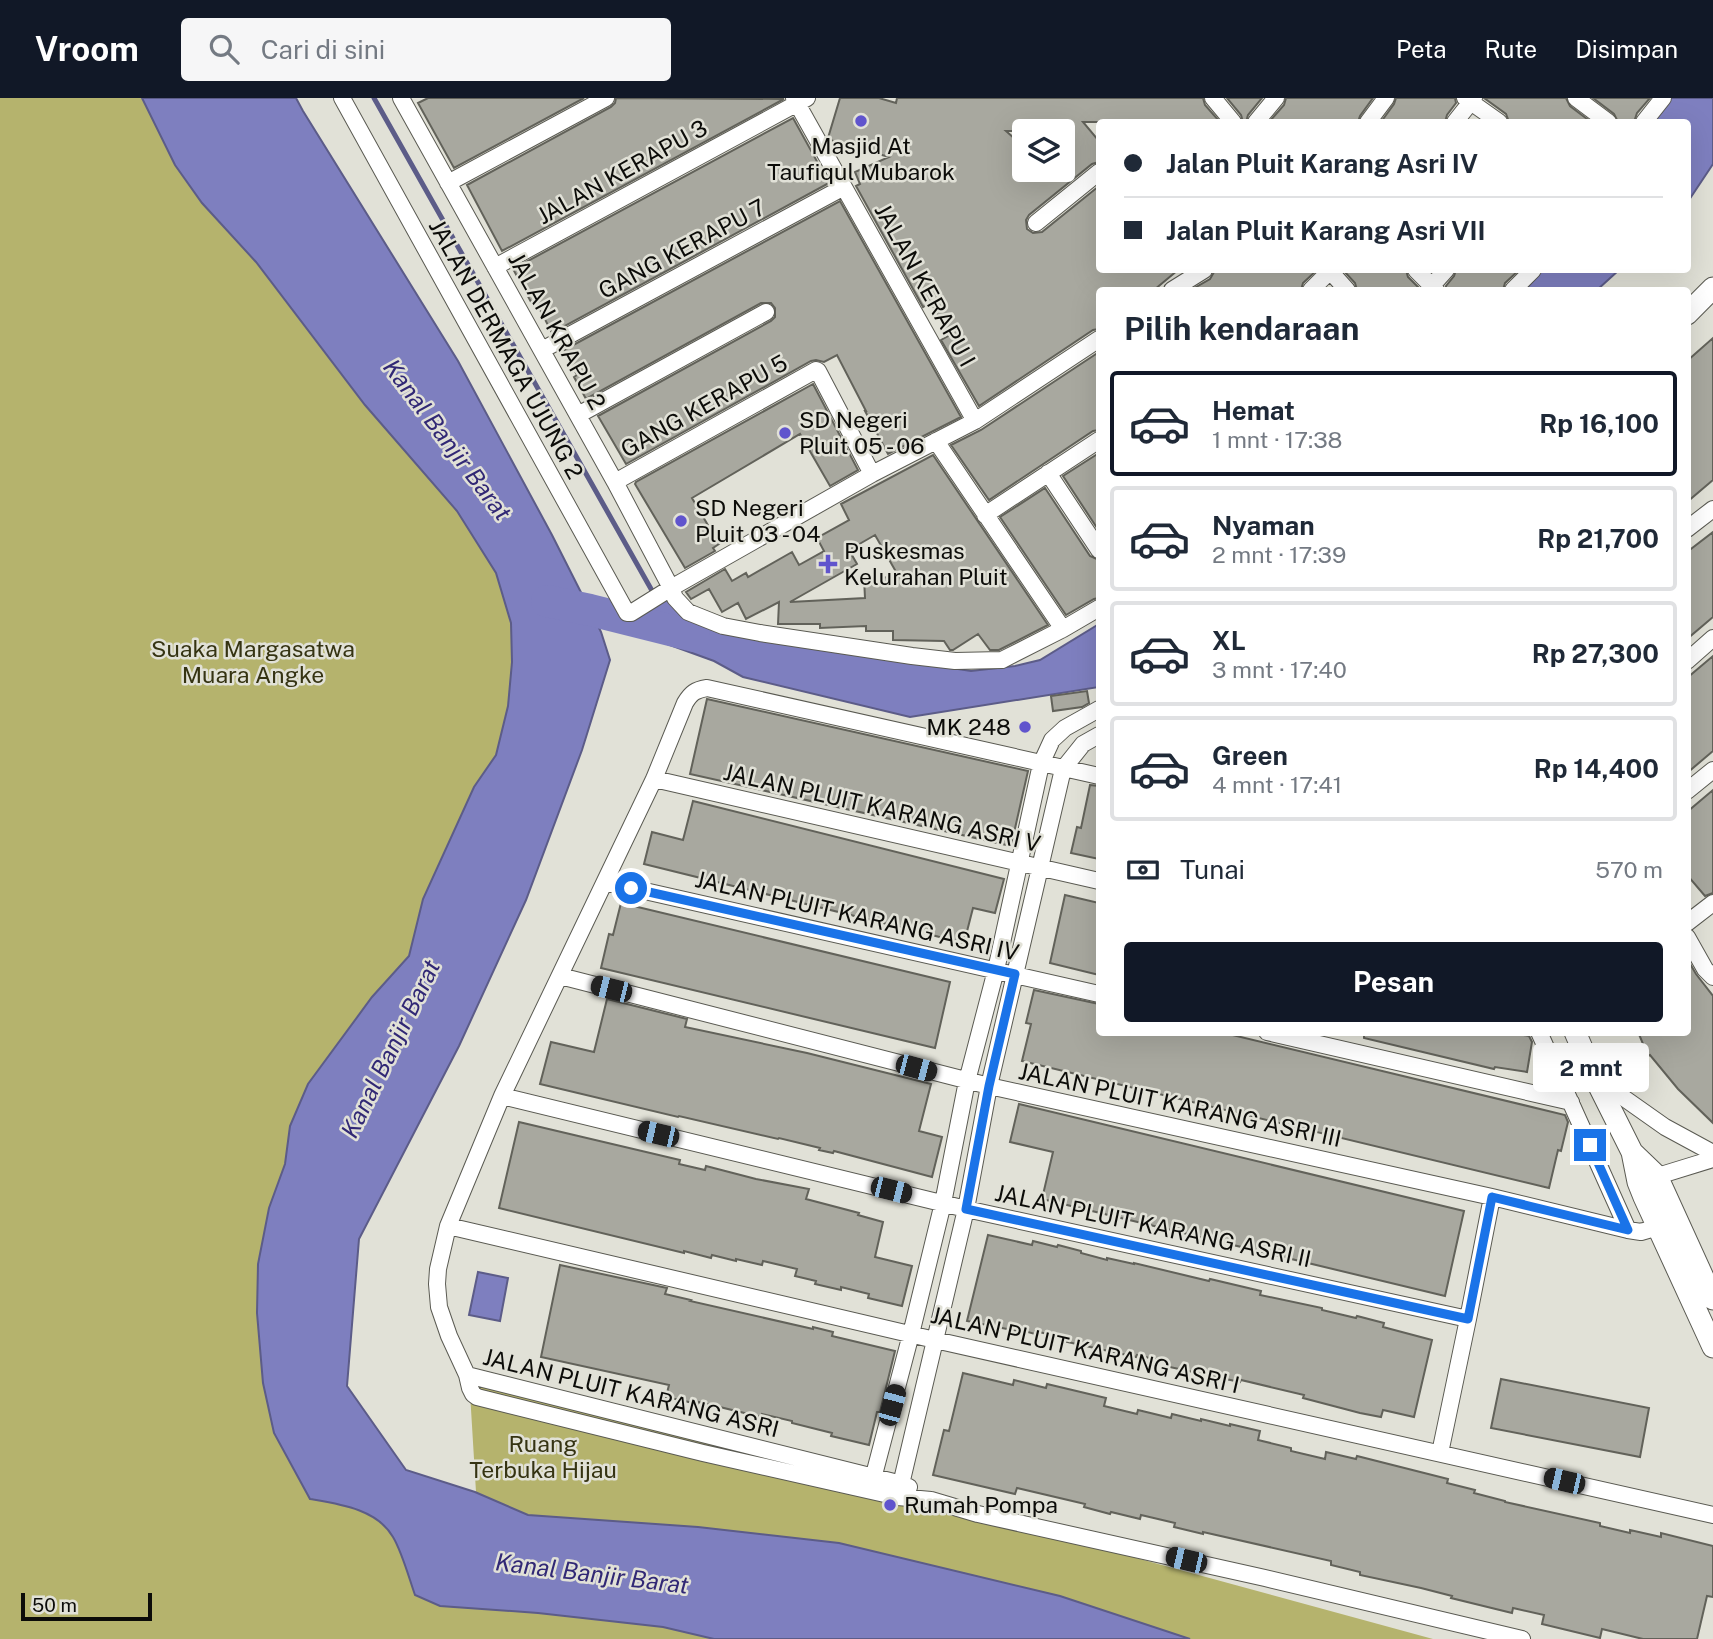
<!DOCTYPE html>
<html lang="id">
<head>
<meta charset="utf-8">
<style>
  body { margin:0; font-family:"Public Sans",sans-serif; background:#f6f6f7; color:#1f2937; height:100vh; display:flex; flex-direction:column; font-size:26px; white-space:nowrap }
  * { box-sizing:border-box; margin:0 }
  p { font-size:23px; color:#747a83 }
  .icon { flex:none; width:38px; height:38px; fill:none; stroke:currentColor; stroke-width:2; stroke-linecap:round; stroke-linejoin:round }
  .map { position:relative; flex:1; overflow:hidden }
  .sheet { position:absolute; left:1096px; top:189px; width:595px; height:749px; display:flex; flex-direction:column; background:#fff; border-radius:7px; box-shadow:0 7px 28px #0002 }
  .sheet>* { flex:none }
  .top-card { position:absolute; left:1096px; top:21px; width:595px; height:154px; border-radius:7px; box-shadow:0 7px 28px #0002; display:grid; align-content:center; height:154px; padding:0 28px; background:#fff }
  .buttons { position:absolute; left:1012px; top:21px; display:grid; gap:14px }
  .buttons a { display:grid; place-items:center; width:63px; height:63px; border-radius:7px; background:#fff; box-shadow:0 7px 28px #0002; font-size:35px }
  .scale { position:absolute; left:21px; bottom:18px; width:131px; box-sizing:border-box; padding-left:7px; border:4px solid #0c0c09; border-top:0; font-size:19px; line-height:24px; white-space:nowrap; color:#0c0c09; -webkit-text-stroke:5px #e1e1d7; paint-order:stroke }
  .end { position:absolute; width:32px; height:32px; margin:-16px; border:9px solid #1a73e8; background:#fff; box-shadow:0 0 0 4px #fff }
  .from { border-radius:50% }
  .bubble { position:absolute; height:49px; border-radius:7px; background:#fff; box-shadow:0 7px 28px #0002; font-size:23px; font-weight:700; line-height:49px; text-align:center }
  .car { position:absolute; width:21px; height:42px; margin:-21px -10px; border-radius:9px; box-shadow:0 0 5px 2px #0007; background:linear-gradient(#222 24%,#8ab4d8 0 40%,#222 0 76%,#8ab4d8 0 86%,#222 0) }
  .top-card b { display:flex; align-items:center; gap:24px; height:66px; font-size:26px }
  .top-card b+b { border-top:2px solid #e0e1e3 }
  .top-card i { width:18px; height:18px; background:#1f2937 }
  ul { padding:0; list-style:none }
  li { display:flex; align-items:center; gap:21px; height:105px; margin:0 14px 10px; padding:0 14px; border:4px solid #e0e1e3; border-radius:7px }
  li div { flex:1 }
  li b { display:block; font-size:26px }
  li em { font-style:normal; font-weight:700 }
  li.selected { border-color:#111827 }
  li>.icon { width:63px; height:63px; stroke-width:1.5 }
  h2 { padding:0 28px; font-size:32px; line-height:84px }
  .pay { display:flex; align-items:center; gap:18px; height:77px; padding:0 28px; font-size:26px }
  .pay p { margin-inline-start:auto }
  .action { display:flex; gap:14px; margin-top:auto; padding:14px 28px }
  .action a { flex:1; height:80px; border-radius:7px; background:#111827; color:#fff; font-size:28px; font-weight:700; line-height:80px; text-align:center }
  header { display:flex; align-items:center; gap:42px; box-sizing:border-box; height:98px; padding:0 35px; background:#111827; color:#fff }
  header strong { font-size:33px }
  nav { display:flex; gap:38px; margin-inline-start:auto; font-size:24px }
  .search { width:490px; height:63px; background:#f6f6f7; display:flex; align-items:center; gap:18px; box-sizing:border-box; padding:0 24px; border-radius:7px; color:#747a83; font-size:26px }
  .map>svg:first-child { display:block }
</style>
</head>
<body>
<header>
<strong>Vroom</strong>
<div class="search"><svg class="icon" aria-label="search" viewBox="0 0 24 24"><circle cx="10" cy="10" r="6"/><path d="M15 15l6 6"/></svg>Cari di sini</div>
<nav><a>Peta</a><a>Rute</a><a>Disimpan</a></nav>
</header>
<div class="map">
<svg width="1713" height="1541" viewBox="0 0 1713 1541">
  <rect width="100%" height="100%" fill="#e1e1d7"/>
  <!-- green -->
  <path fill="#b5b36d" d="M0,0H142L175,67L202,105L256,164L365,307L457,413L496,475L511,525L512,564L508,608L496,657L474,689L423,801L409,858L372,899L308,986L290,1028L285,1066L269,1110L258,1166L257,1215L263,1285L274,1335L310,1401C339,1406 377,1411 394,1439C402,1453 409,1481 415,1497L440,1508L538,1515L663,1529L714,1541H0Z
    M469,1278L1433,1541H1190L1060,1498L839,1445L698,1429L528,1417L476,1394Z"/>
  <!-- water -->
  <path fill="#7e7fbf" stroke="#5c5c88" stroke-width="2" d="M142,0H296L303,13L458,263L552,437L601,534L610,562L582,652L526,802L459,948L359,1141L347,1288L406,1372L475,1394L528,1417L698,1429L839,1445L1060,1498L1190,1541H714L663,1529L538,1515L440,1508L415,1497C409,1480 402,1454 393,1439C377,1411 339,1406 310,1401L274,1335L263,1285L257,1215L258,1166L269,1110L285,1066L290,1028L308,986L372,899L409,858L423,801L474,689L496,657L508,608L512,564L511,525L496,475L457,413L365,307L256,164L202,105L175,67Z
    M1671,0H1713V66L1687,105V24H1652Z
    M1542,172H1619L1597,192H1525Z
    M671,496L684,515L859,556L971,573L1015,568L1040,562L1099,526V589L910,619L743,579L714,563L656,542L652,510Z
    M478,1174L508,1180L500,1223L469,1217Z"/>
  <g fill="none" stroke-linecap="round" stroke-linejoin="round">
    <!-- stream -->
    <path stroke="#5c5c88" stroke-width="5" d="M374,0L655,498"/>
    <!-- river -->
    <path stroke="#7e7fbf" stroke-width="32" d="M547,503L590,512L694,538"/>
  </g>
  <!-- building -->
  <path fill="#a8a89f" stroke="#62625a" stroke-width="2" fill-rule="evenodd" d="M428,0H584L454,70L418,5Z
    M616,0L784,1L502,153L467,87L611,9L615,5Z
    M840,0H879L896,5L897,0H1203L1205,7L1220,24H1083L1099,43V64L1092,66L1029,117L1026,122L1027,131L1033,135L1042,134L1099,88V172H1178L1154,192H1099V231L1093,232L979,308L941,242L948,238L931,204L923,209L856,88L860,86L855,74L889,59L830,42L828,40ZM1006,33H1062V72H1024V49Z
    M1227,0H1262L1248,17L1246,24H1243L1241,17Z
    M1286,0H1373L1360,18L1358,24H1269L1284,7Z
    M1396,0H1455L1456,5L1447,17L1445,24H1381L1394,6Z
    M1484,0H1566L1570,8L1591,24H1509L1506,16Z
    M1593,0H1650L1637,15L1634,24H1618L1614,16Z
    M793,20L829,85L552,235L535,202L531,204L513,171Z
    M840,103L961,319L888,356L865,313H866L837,257L824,264L816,262L811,263L626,366L598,318L771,223L775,219V210L771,205H761L586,301L574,279L577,277L564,252Z
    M1219,172H1317L1303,185L1301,192H1191L1210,181L1214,174Z
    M1343,172H1406L1408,179L1418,189V192H1357L1355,185Z
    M1456,172H1519L1505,185L1503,192H1446V188L1454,178Z
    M1713,240V382L1687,404V263Z
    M1099,254V332L1093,333L989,402L951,347L981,332Z
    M813,286L858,372L830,388L800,336L692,400L719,446L713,450L715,453L685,470L635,386L636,384Z
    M1099,355V433L1063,378Z
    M933,357L1048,527L999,552H990L978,536L953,552H950L944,543L893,542V533H866V528L820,530V526H778L779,504L746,521L738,505L722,514L709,491L691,501L686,494L725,471L732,483L746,475L748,479L792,454L799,467L824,453L817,440L849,422L841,406ZM875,437L899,479L864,480L865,500L790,504L857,466L849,452Z
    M1045,390L1090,458L1099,462V500L1094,501L1066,517L1000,419Z
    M1713,434V519L1687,541V454Z
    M1713,558V653L1687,675V580Z
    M1087,593L1089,605L1082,609L1053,613L1051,598Z
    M707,601L1028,673L1011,748L690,676Z
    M1090,687L1099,688V761L1071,755L1077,729L1081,730Z
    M1713,692V795L1705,798L1687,777V714Z
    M693,703L1004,781L995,815L973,810L964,845L644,766L652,734L683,742Z
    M1065,797L1099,805V877L1050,865Z
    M621,805L950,884L935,950L601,870L609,836L613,837Z
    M1687,864H1689L1696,876L1713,898V1025L1678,991L1650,957L1648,958L1638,934H1687Z
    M1034,892L1099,906V934H1220L1565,1017L1568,1024L1561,1053L1558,1052L1549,1090L1022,963L1031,926L1026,925Z
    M607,901L687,921L685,929L807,955L931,986L919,1033L942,1039L932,1079L834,1053L833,1055L819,1052L820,1050L779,1040L778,1041L679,1018L678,1019L540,986L551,944L594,954Z
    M1364,934H1508L1529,938L1532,944L1527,974L1495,969L1494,971L1364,940Z
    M1019,1006L1464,1113L1445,1198L1042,1101L1053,1054L1010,1044Z
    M519,1024L680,1062L679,1066L705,1072L706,1068L756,1081L809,1091L806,1101L859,1115L858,1117L883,1124L875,1159L912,1168L902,1208L868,1200L869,1196L841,1189V1192L815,1186L816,1183L795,1178L797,1171L763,1163L762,1167L736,1161V1163L712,1157L711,1160L684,1153V1155L499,1110Z
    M988,1137L1032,1147L1033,1143L1057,1149L1058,1147L1081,1153V1155L1107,1162V1160L1134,1166V1165L1209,1183L1210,1181L1261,1193L1260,1197L1322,1210V1212L1356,1220L1357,1218L1384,1225L1383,1229L1432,1242L1414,1319L1383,1312L1381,1319L1360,1315L1303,1300L1304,1297L1241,1282L1240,1284L1165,1268L1166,1264L1137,1257L1136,1259L1063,1243L1064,1240L1035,1233V1236L1017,1231V1233L967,1223Z
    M560,1167L667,1190L665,1196L691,1202L690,1203L813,1231V1229L833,1234L832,1238L895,1253L880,1314H877L869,1347L831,1338L832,1335L792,1325V1323L762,1316L761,1319L699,1304L698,1306L666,1299L669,1287L541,1259Z
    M963,1275L1013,1287L1014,1282L1046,1290L1047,1286L1106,1300L1104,1308L1137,1316L1138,1312L1171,1320L1172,1316L1201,1323V1321L1230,1328V1326L1260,1333L1258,1342L1291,1350V1353L1325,1361L1326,1354L1356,1361L1357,1358L1448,1381L1447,1385L1475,1392L1474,1395L1505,1403V1404L1600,1425V1428L1630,1435V1432L1661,1439V1435L1713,1448V1499L1707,1498L1697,1541H1643L1602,1531L1600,1540L1542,1526L1544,1517L1513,1510L1512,1515L1451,1500L1452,1498L1421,1490L1360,1477V1474L1331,1467V1463L1203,1434V1436L1174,1429L1175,1425L1141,1417L1140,1421L1111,1414L1110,1416L1084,1409L1085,1406L1017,1390L1015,1396L933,1377L944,1332L949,1333Z
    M1501,1281L1649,1310L1640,1359L1491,1330Z"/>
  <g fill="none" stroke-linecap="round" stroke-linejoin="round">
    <!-- street casing -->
    <g stroke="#5a5a52" stroke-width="18">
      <path id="street" d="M342,0L627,515H631L671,490L872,376L975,323L1099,241
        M401,0L615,384L671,490L675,500L688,514L723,528L760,535L912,558L955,563L1002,562L1063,531L1099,510
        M794,0L975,323
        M1213,0L1233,24
        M1465,0L1499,24
        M1576,0L1608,24
        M1256,24L1276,0
        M1368,24L1386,0
        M1455,24L1474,0
        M1644,24L1663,0
        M448,85L606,0
        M1036,125L1099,74
        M495,169L807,0
        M1416,172L1436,192
        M1330,173L1347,192
        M1172,192L1204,172
        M1311,192L1331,172
        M1428,192L1446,172
        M1513,192L1533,172
        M542,252L844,89
        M578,317L766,214
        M936,343L1063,531
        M1048,375L1099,452
        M615,384L816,272L818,273L872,376
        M985,417L1099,342
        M1687,431L1713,411
        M1687,563L1713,540
        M1099,678L707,590C695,592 691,595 685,605L654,681L502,998L448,1128L438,1171L437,1186L439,1209L449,1238L467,1277L470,1290L473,1296L477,1299L703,1355L898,1399L931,1402L978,1416L1265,1480L1522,1541
        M654,681L1099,783
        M1687,693L1713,672
        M605,784L1099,896
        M1687,825L1713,805
        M1687,839L1705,871L1713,879
        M560,878L989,988L1492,1099L1628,1132L1641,1134L1658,1129
        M1267,934L1571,1004
        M1539,934L1628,1132
        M1597,981L1665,1029L1713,1055
        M502,998L966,1111L1468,1221
        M1648,1081L1713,1061
        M448,1128L935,1242L1713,1417
        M467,1277L902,1386L909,1389
        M1440,1355L1468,1221L1492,1099
        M870,1392L911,1236L943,1105L967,983L996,872L1041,666L1052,642L1065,630L1099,611
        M898,1399L966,1111L989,988L1063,671L1083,646L1099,637"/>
    </g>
    <!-- secondary casing -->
    <g stroke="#5a5a52" stroke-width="23">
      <path id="secondary" d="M1687,216L1713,190
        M1575,934L1595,980L1632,1054L1638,1084L1644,1099L1713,1249
        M1632,1054L1657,1078L1713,1201"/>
    </g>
    <!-- street -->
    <use href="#street" stroke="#fff" stroke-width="16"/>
    <!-- secondary -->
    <use href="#secondary" stroke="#fff" stroke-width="21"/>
  </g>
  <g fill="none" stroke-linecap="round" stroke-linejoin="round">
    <!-- route -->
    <path stroke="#1a73e8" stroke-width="9" d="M631,790L1015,876L989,988L966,1111L1468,1221L1492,1099L1628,1132L1590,1047"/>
  </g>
  <!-- markers -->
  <g fill="#6054cd" stroke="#e1e1d7" stroke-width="2.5">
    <circle cx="861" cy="23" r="7"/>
    <circle cx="785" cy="335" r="7"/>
    <circle cx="681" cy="423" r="7"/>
    <path d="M824.5 455.5h7v7h7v7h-7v7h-7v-7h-7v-7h7z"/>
    <circle cx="1025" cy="629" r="7"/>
    <circle cx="890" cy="1407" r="7"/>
  </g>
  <g text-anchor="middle" stroke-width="5" stroke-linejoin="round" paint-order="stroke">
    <!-- poi labels -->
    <g font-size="23" fill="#0c0c09" stroke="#e1e1d7" text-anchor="start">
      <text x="861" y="56" text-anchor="middle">Masjid At<tspan x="861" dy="26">Taufiqul Mubarok</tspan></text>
      <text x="799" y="330">SD Negeri<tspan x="799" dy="26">Pluit 05 - 06</tspan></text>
      <text x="695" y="418">SD Negeri<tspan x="695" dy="26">Pluit 03 - 04</tspan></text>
      <text x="844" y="461">Puskesmas<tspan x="844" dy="26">Kelurahan Pluit</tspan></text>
      <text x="1011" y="637" text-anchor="end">MK 248</text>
      <text x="904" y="1415">Rumah Pompa</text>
    </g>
    <!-- street labels -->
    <g font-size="23" fill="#0c0c09" stroke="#e1e1d7">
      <text transform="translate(622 74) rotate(-29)" y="8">JALAN KERAPU 3</text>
      <text transform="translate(682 151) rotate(-28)" y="8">GANG KERAPU 7</text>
      <text transform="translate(925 187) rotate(61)" y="8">JALAN KERAPU I</text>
      <text transform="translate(557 233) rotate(61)" y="8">JALAN KRAPU 2</text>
      <text transform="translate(506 251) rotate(61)" y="8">JALAN DERMAGA UJUNG 2</text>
      <text transform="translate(704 308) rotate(-29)" y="8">GANG KERAPU 5</text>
      <text transform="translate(882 710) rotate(13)" y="8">JALAN PLUIT KARANG ASRI V</text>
      <text transform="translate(857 818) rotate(13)" y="8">JALAN PLUIT KARANG ASRI IV</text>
      <text transform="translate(1180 1007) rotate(12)" y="8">JALAN PLUIT KARANG ASRI III</text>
      <text transform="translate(1153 1128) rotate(12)" y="8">JALAN PLUIT KARANG ASRI II</text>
      <text transform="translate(1085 1252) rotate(13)" y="8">JALAN PLUIT KARANG ASRI I</text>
      <text transform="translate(631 1295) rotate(14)" y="8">JALAN PLUIT KARANG ASRI</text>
    </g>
    <!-- park labels -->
    <g font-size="23" fill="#353312" stroke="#e1e1d7">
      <text x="253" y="559">Suaka Margasatwa<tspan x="253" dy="26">Muara Angke</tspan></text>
      <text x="543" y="1354">Ruang<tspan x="543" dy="26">Terbuka Hijau</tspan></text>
    </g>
    <!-- water labels -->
    <g font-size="24" font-style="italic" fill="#312875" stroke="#e1e1d7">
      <text transform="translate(447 342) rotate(53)" y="8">Kanal Banjir Barat</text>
      <text transform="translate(391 951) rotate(-64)" y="8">Kanal Banjir Barat</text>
      <text transform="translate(592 1476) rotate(7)" y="8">Kanal Banjir Barat</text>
    </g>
  </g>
</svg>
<div class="buttons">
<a><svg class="icon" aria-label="layers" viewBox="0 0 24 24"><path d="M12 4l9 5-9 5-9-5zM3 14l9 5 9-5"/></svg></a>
</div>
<div class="scale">50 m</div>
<i class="end from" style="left:631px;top:790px"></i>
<i class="end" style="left:1590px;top:1047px"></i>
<div class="bubble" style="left:1533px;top:945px;width:116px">2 mnt</div>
<i class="car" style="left:611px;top:891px;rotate:284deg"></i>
<i class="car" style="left:916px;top:970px;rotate:105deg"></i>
<i class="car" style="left:658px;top:1036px;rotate:283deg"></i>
<i class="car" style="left:891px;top:1092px;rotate:104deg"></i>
<i class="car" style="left:892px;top:1307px;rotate:15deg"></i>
<i class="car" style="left:1564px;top:1383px;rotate:283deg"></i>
<i class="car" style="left:1186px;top:1462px;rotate:283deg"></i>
<div class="top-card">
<b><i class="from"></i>Jalan Pluit Karang Asri IV</b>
<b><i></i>Jalan Pluit Karang Asri VII</b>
</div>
<section class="sheet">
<h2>Pilih kendaraan</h2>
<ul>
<li class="selected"><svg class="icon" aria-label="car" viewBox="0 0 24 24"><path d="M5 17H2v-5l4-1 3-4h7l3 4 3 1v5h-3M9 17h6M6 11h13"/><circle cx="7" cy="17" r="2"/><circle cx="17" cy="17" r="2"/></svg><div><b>Hemat</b><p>1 mnt · 17:38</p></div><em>Rp 16,100</em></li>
<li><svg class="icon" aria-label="car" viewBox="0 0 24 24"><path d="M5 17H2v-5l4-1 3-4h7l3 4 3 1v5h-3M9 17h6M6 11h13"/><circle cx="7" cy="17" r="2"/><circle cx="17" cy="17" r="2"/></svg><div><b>Nyaman</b><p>2 mnt · 17:39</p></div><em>Rp 21,700</em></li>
<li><svg class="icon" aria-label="car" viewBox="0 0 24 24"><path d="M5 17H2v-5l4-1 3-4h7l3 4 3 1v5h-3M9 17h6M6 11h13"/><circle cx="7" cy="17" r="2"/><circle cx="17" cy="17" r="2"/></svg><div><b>XL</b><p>3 mnt · 17:40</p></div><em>Rp 27,300</em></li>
<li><svg class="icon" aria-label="car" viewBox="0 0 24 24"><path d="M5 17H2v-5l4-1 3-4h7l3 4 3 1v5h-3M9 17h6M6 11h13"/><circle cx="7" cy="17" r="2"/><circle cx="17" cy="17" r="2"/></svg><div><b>Green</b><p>4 mnt · 17:41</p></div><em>Rp 14,400</em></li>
</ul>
<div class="pay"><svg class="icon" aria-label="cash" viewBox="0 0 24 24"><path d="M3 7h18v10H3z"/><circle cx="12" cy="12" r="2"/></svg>Tunai<p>570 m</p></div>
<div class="action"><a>Pesan</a></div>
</section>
</div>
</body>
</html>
